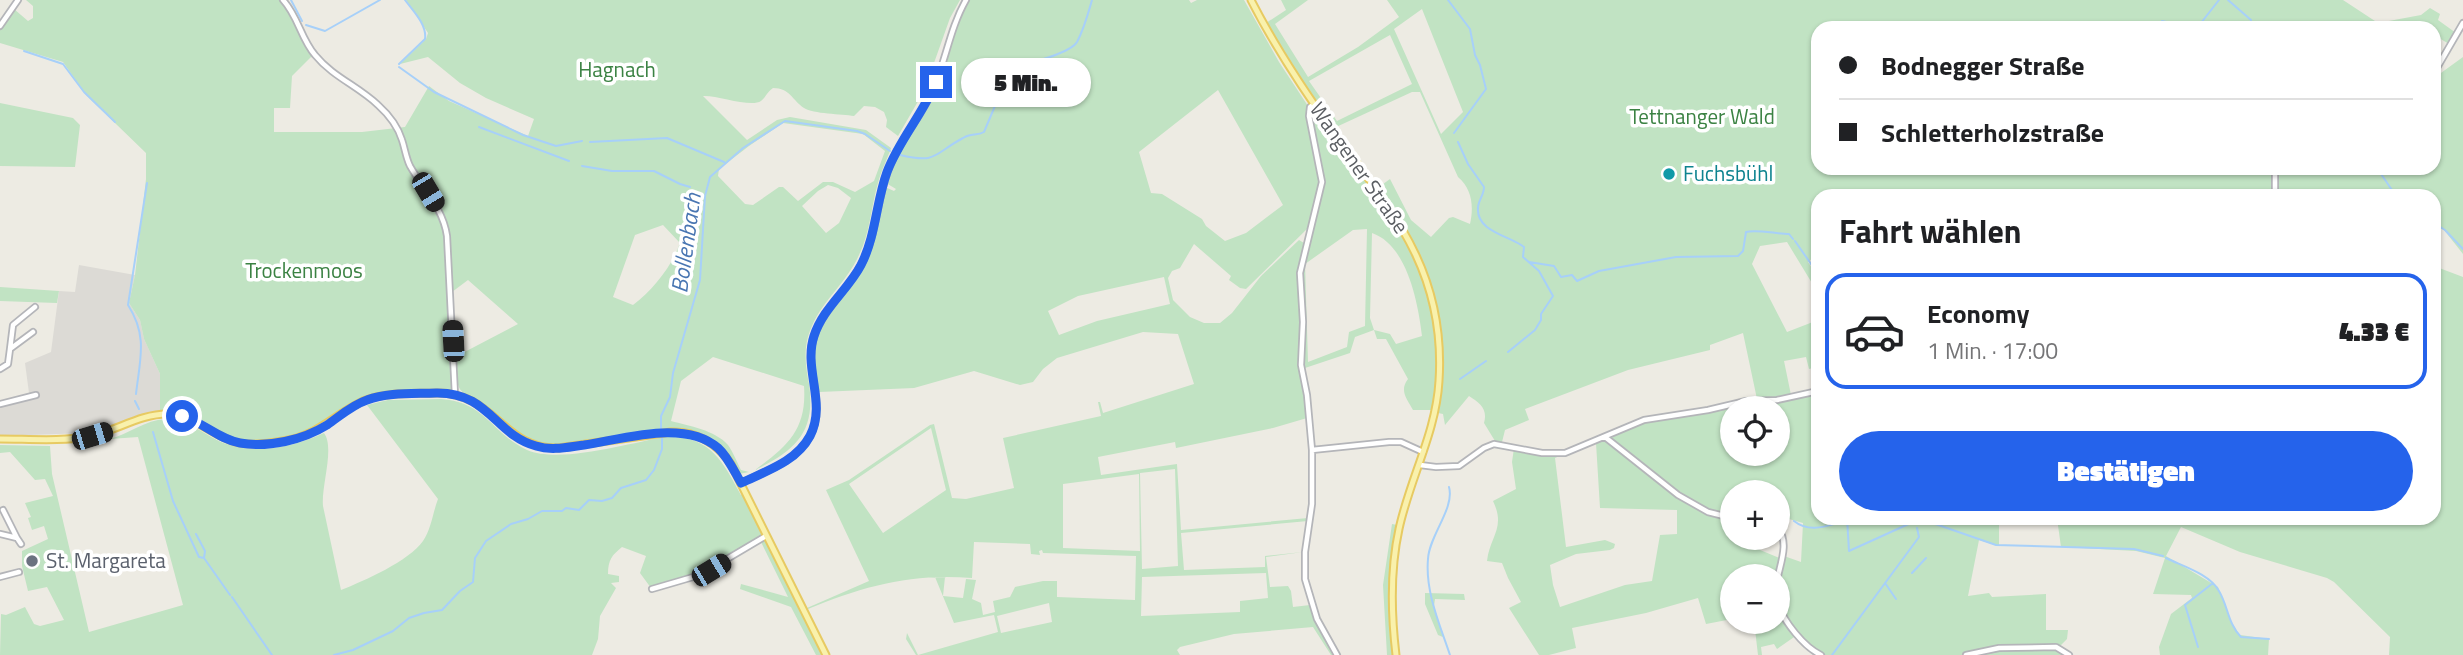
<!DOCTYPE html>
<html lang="de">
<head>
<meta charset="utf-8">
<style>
  body { margin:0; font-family:"Titillium Web",sans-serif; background:#f2f2f2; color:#202124; height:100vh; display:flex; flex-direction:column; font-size:26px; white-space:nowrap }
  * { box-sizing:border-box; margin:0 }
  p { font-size:23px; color:#757577 }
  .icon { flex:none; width:38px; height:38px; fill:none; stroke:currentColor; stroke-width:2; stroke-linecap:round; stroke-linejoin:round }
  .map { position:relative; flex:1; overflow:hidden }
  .details { position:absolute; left:1811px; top:189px; width:630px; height:336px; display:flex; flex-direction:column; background:#fff; border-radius:21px; box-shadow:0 2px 5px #0004 }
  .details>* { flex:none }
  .hud { position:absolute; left:1811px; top:21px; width:630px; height:154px; border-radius:21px; box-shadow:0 2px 5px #0004; display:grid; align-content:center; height:154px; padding:0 28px; background:#fff }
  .tools { position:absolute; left:1720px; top:396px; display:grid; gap:14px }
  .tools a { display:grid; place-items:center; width:70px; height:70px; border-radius:50%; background:#fff; box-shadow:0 2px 5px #0004; font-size:35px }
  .end { position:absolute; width:32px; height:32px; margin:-16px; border:9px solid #2563eb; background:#fff; box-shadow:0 0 0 4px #fff }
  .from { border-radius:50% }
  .bubble { position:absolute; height:49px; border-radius:24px; background:#fff; box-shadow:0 2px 5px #0004; font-size:23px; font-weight:800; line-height:49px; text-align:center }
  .car { position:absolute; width:21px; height:42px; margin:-21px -10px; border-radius:9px; box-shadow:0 0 5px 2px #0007; background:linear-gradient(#222 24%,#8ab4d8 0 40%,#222 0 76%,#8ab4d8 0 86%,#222 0) }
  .hud b { display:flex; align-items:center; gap:24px; height:66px; font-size:26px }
  .hud b+b { border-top:2px solid #e0e0e0 }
  .hud i { width:18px; height:18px; background:#202124 }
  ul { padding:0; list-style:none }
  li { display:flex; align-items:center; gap:21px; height:116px; margin:0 14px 10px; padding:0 14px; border:4px solid transparent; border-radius:21px }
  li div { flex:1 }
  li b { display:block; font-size:26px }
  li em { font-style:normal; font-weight:800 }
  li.on { border-color:#2563eb }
  li>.icon { width:63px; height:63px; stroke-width:1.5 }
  h2 { padding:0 28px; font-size:32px; line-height:84px }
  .cta { display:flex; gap:14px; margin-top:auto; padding:14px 28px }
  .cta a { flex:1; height:80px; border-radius:42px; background:#2563eb; color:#fff; font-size:28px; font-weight:800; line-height:80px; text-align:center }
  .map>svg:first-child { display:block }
</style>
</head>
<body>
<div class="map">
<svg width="2463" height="655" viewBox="0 0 2463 655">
  <rect width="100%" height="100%" fill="#edebe3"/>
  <!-- industrial -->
  <path fill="#dcdad5" d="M79,265L135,275L129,303L140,320L144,339L160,374V412L88,433L0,436V402L29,393L25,363L51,352L59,291L75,292Z"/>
  <!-- green -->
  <path fill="#c1e3c3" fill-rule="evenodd" d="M26,0H281C294,19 300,37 312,56L292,76L290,108H274V132H362L405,127L429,86L449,101L528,136L534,119L486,98L460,83L428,57L400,64L426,39L428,33L406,0H960L950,18L924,91L898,136L886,127L887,120L884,112L875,107L864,106L854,116C842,114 813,114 804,108C792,100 790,88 773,88C767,92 766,97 761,101C751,108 717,95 703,96L747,140L777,120L790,117L866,130L891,148C887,160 881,171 878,183C871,207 870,233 859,255C847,282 823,300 812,326C803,345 805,364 809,384C816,432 796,450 755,470C788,446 807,429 804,386L713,357L681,381L671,421C689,426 715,430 728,445C733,452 737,462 741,470L749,472L739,474C712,429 693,426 644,433C623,437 602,440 580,443C562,445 544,447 527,440C513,434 501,419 490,410C459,384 458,404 455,357L518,324L468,280L452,292L450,291L453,390H417L375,394L349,405L304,434L260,441L234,439L188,415L160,412V374L144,339L140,320L129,303L135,275L146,179V153L86,95L63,62L0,43V29L14,9L28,21L33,18V6ZM783,123L863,134L885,151L874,181L855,192L833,182H823L798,201L783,187H779L753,205L745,204L718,176L719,169L749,146ZM828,185L838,188L851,198L839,223L826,233L802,206L818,191ZM663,225L680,243C672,266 653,290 633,305L613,297L635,235Z
    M968,0H1189L1191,3L1197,0H1244L1279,62L1308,106L1321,183L1309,227L1246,289L1240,288L1229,280L1231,276L1194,244L1180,268L1172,271L1168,278L1173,300L1190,317L1204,323H1220L1232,313L1261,276L1299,240L1304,243L1298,274L1301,316L1299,363L1307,418L1273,428L1176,448L1175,442L1098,457L1101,475L1177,464L1181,530L1308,518V521L1181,533L1184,570L1265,567V556L1303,552L1266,557L1270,587L1288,586L1291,591L1293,607L1310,605L1317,624L1335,655H1331L1313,627L1234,634L1180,647L1177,650L1180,655H916L906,639L907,633L918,655L998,632L994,615L954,623L935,577H945L943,596L963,598L966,579L976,580L972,599L981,603L983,615L995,612L993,601L1010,597L1015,587L1043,581H1057V597L1135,600L1136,556L1043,553L1042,550L1039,551L1040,555L1031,554L1030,544L974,542L972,578C912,573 863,586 808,609L807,608L869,581L826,490L849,480L930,425L934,424L952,498L966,499L1014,488L1003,438L1101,416L1098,402H1100L1103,413L1194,384L1178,334L1143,332L1057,358L1043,369L1033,382L1020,385L974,371L914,388L819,392C816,380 813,367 813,354C813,318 849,296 864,266C876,241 879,213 885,187L894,191L896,189L886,183L899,151L928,103L958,19ZM1218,90L1283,205L1246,233L1225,241L1206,226L1202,219L1162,194L1151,193L1139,152ZM1164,277L1170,304L1097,321L1059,335L1048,311L1078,296ZM931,428L946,490L883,533L849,484ZM1175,469L1178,566L1142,569L1140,473ZM1139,474L1140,551L1063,548V484ZM1266,573L1268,598L1240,601V612L1141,616L1142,577ZM1049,603L1052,622L1001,633L997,616Z
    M1281,0H1308L1275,24L1308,77L1358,47L1399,17L1387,0H2343L2378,23L2421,15L2430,8L2440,14L2438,20L2456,33L2449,44L2434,35V28H1818V168H2434V78L2463,57V254L2444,230L2434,224V196H1818V236L1811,235L1818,248V254L1808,262L1818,277V293L1787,242L1760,246L1752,264L1787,332L1818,320V373L1817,367L1809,369L1806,357L1784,361L1791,395L1818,392V518H1999V546L1979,540L1968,596L1989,593L1992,597L2046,594V630H2068L2067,639L2060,646L2070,655H1823L1814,652L1797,635L1777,649L1774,644L1761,647L1762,655H1758L1754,621H1778V576H1732V619L1706,624L1698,598L1646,613L1572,628L1576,648L1549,655H1539L1509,608L1521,602L1508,578L1502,563L1487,561C1490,536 1506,528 1493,501L1516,489L1512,462L1514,448L1540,455L1564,454L1555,458L1566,547L1605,540L1615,544L1614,548L1610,550L1576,554L1550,565L1553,585L1560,607L1625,585L1652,581L1660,535L1677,534V510L1600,508L1596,443L1605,441L1677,498L1703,511L1732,520V537H1746L1748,545L1782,559L1784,556L1801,562L1803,523L1782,517L1784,508L1778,507V492H1732V517C1683,503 1647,469 1608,438C1641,413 1738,403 1781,398L1757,399L1743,333L1710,345V350L1628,370L1525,409L1529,420L1505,430L1502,442L1495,441L1484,423C1488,409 1480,403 1469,396L1445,425L1443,414L1438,413C1451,320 1431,263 1379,187L1390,179L1411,220L1431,237L1449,218L1453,217L1470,224C1474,206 1472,189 1458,177L1420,92H1412L1334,128L1303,83L1266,23L1286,10ZM1422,9L1463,112L1441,134L1394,29ZM1390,35L1412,84L1337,121L1309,81ZM1732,408H1778V453H1732Z
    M0,103L73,118L80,125L75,167L0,166Z
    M1312,107C1384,203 1456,281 1432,410H1413C1407,399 1399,391 1408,379L1386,339H1377L1374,330L1355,337L1350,353L1302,369C1302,334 1296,296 1302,261C1307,234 1322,209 1323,182C1324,162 1305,122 1312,107ZM1367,229L1365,326L1349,332L1347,347L1308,362L1305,264L1353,230ZM1372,233C1407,245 1418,302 1422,336L1396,344L1390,334L1374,330L1370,318Z
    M2434,266L2463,277V655H2389L2390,637L2334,582L2327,578L2240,552L2181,527L2166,556L2218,587L2232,624L2240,635L2269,639L2268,655H2160L2159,647L2171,614L2192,598L2191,595L2153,594L2165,558L2136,551L2061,547L2057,518H2434Z
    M0,287L59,291L57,303L0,301Z
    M441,399C486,402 492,434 527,450C560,464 629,443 665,437C710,435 722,460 741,495H744L762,536L706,570L683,580L651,588L640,573L646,556L622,547C612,555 608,560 608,574L619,576V582L611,583L616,588L600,616L598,639L592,655H0L1,614L6,615L25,607L34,624L40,626L64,620L47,587L28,591L22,566V551L48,539L44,526L32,530L28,518L31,517L25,503L53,496L45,479L35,480L10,452L0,453V445L50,446L52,474L89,632L183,605L138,437L110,439C128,434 146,420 165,419C185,419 198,430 215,439C248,457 292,448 324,433C335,448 321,486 323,506L341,590C364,581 409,561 423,541C431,530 433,512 438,499L367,405L388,400Z
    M1392,524L1397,525C1389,569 1389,611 1393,655H1387L1383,585Z
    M765,540L824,655H816L791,607L740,589L741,584L788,597L761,542Z
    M1425,593L1464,594L1465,600L1435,599L1434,606L1443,637L1438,635L1425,604Z"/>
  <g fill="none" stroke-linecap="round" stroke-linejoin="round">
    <!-- stream -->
    <path stroke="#a7d0f9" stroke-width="2" d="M291,0L302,21
      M1448,0L1470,29L1475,55L1480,65L1486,89L1454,133
      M2228,0L2251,20
      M2162,21L2193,28
      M2255,22L2261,28
      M306,25L325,31L380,0
      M2197,28L2219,0
      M24,51L63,64L84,92L115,122
      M399,64L425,39C427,25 414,12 405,0
      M399,67L434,92L523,135L556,146L582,141
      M479,127L569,161
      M590,142L667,138L724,162
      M1458,142L1468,164L1484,187C1484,195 1478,201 1478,208C1476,232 1511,236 1524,247L1523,257L1539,271L1553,296L1541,314V320L1535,330L1508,352
      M900,155C938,164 933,154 963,138C971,133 977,136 984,132L1011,68C1026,64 1070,54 1077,42C1084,29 1088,14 1092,0
      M582,166L612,171H654L680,184L690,187
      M2377,168L2396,196
      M2291,190L2365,196
      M2434,223L2445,230L2463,249
      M1795,241L1818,274
      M1529,262L1554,266L1561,277L1572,275L1577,281L1599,271L1676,257L1738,256L1743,251L1746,232C1756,229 1777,234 1789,234L1793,239
      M1460,379L1486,361
      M136,394C140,359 148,336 128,305L147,183
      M135,401L139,409
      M661,429V416L670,397L673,373L700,280L705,196L710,177L743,148L785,121L857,131L865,134L890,151
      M153,432L173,501L199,557L204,558L230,595
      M1449,487C1455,508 1429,536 1428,559C1425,592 1440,625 1450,655
      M1847,518L1849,551L1913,522V518
      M1918,518L1996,545L2134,549L2163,556
      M1794,521C1810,534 1829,525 1846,521
      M196,534L205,551L204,558
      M2166,558C2182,566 2210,574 2219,591C2228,606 2228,624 2241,637L2269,639
      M1912,573L1926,558
      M1885,583L1896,599
      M232,597L272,655
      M2198,647L2185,605L2213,583
      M334,655L353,650L393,631L409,618L424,613L442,610L460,591L473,582L475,558L486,541L511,524L528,519L542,511H562L566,508L579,510L589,500L602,501L612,498L621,488L646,480L654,470L662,449V438
      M1832,655L1919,537L1917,528"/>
    <!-- minor casing -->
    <g stroke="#b4b5b9" stroke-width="8">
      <path id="minor" d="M283,0C298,16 301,39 315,55C333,77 358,86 378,105C388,114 398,127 402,140C405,149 406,158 410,166C423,189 443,208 447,236L455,395
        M0,26L18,0
        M2434,73L2463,23
        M2275,196V168
        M10,349L13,325L35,307
        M0,369L8,364L10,349L33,332
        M0,404L36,395
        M1605,437L1678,495L1708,512L1732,518
        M1312,450L1307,395L1301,365L1303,322L1300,273L1322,182L1309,116L1310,107L1314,104
        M1420,465L1436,467L1459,466L1484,448L1494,444L1542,453H1565L1644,420L1708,410L1746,401L1777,400L1818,391
        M741,483C766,471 796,462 810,436C828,404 803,370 814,337C824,307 850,289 863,261C876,234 877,202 887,174C897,143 920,119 933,90C946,60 950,28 966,0
        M3,510L17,538
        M0,534L17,538L21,544
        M1778,576C1781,562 1789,541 1778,529
        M0,577L19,572
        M652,589L700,575L766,536
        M1778,604C1784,622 1804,647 1821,655
        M1337,655L1317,619L1305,579V552L1312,504V450L1389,442H1401L1423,452
        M1966,655L1999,648L2056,647L2069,655"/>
    </g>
    <!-- major casing -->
    <g stroke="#e7ca62" stroke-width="9">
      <path id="major" d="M1251,0C1275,47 1304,91 1335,134C1395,214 1446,274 1439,381C1436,433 1410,478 1399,529C1390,570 1391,613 1396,655
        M0,439C29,439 62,442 90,436C116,431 140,414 167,414C194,415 211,435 235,442C250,446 267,444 283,441C317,436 333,415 363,401C384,392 413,394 437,393C494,392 504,450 558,448L671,432C696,431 717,443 731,464L826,655"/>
    </g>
    <!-- minor -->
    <use href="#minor" stroke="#fff" stroke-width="4.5"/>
    <!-- major -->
    <use href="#major" stroke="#f9f1ac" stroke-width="5"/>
  </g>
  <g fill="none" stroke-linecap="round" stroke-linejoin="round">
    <!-- route -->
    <path stroke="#2563eb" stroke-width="9" d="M182,416C203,422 218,439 240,443C268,448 303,440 327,425C340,416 352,405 367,400C388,392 414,394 436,393C489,392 495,435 536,446C552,451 568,447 584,445C624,439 685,419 718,448C728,457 734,471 741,483C766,471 796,462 810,436C827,403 803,369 814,336C823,308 848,290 861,265C876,236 876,202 887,172C899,140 923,114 936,82"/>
  </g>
  <!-- markers -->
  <circle fill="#0f9aa8" stroke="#fff" stroke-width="2.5" cx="1669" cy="174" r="7"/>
  <circle fill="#6b7280" stroke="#fff" stroke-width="2.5" cx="32" cy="561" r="7"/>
  <g text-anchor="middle" stroke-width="7" stroke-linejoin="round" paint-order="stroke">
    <!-- park labels -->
    <g font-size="21" fill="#3b8243" stroke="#fff">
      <text x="617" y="77">Hagnach</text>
      <text x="1702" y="124">Tettnanger Wald</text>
      <text x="304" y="278">Trockenmoos</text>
    </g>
    <!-- street labels -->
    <g font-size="21" fill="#5b5e63" stroke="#fff">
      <text transform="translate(1359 168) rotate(55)" y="7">Wangener Straße</text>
    </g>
    <!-- culture labels -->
    <g font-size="21" fill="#0d838f" stroke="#fff" text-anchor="start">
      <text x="1683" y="181">Fuchsbühl</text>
    </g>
    <!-- worship labels -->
    <g font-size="21" fill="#5b616d" stroke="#fff" text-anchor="start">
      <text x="46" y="568">St. Margareta</text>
    </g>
    <!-- water labels -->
    <g font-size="23" font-style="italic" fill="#4976b2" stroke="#fff">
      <text transform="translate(686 243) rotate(-82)" y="8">Bollenbach</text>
    </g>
  </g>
</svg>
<div class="tools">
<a><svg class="icon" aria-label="locate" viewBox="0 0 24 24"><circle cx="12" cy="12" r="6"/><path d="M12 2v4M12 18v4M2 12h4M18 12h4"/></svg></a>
<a>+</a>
<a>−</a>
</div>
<i class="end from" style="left:182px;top:416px"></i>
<i class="end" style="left:936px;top:82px"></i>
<div class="bubble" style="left:961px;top:58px;width:130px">5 Min.</div>
<i class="car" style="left:428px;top:192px;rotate:149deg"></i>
<i class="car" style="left:453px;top:341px;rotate:357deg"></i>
<i class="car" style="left:92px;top:436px;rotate:73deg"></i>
<i class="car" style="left:711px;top:570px;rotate:59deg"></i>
<div class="hud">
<b><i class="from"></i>Bodnegger Straße</b>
<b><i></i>Schletterholzstraße</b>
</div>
<section class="details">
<h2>Fahrt wählen</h2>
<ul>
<li class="on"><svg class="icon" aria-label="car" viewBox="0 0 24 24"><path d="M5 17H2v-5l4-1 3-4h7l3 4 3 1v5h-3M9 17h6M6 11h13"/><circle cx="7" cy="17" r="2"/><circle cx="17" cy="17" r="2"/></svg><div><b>Economy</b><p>1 Min. · 17:00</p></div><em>4.33 €</em></li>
</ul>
<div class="cta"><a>Bestätigen</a></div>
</section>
</div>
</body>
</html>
